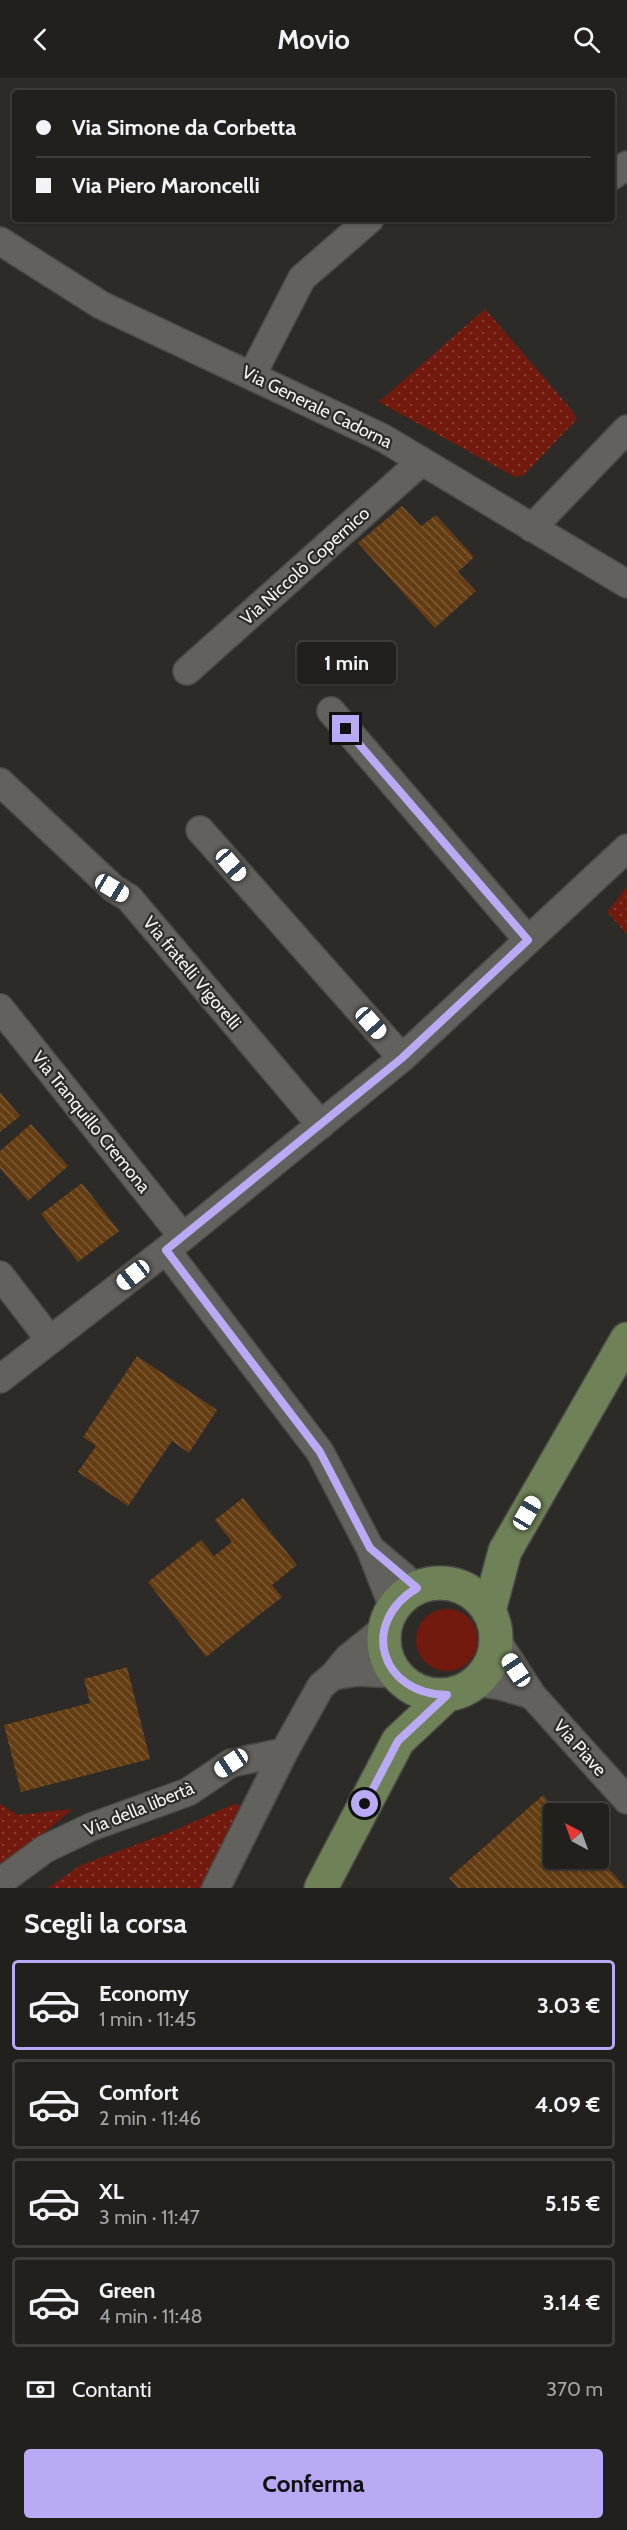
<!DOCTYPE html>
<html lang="it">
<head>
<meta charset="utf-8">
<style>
  body { margin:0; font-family:Cabin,sans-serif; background:#2d2d2a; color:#f1f3f6; height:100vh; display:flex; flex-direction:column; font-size:22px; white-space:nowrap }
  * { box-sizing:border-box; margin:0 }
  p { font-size:20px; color:#a2a3a4 }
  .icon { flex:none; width:33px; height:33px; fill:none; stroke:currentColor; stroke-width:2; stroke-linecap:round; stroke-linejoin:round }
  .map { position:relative; height:1810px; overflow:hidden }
  .panel { display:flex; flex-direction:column; background:#21201d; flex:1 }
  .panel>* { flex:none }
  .banner { position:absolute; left:12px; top:12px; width:603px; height:132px; border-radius:6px; box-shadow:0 2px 4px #0004,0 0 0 2px #3e3e3b; display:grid; align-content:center; height:132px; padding:0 24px; background:#21201d }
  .needle { width:39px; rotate:319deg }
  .fabs { position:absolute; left:543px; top:1725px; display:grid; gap:12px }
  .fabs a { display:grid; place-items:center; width:66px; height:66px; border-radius:6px; background:#21201d; box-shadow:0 2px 4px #0004,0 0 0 2px #3e3e3b; font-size:30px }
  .end { position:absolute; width:27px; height:27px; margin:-14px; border:8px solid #baaaf6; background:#111; box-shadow:0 0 0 3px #111 }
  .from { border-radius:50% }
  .bubble { position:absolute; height:42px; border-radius:6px; background:#21201d; box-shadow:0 2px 4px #0004,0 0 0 2px #3e3e3b; font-size:20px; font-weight:800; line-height:42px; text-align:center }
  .car { position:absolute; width:18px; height:36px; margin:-18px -9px; border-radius:8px; box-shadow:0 0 4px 2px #0007; background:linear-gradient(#fff 24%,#345 0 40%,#fff 0 76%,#345 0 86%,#fff 0) }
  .banner b { display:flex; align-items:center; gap:21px; height:57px; font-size:22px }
  .banner b+b { border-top:2px solid #3e3e3b }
  .banner i { width:15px; height:15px; background:#f1f3f6 }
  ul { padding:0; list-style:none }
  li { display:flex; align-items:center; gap:18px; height:90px; margin:0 12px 9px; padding:0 12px; border:3px solid #3e3e3b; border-radius:6px }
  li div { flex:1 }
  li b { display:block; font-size:22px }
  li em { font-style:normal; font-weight:800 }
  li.active { border-color:#baaaf6 }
  li>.icon { width:54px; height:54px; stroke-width:1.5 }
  h2 { padding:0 24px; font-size:27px; line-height:72px }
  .pay { display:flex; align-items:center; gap:15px; height:66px; padding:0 24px; font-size:22px }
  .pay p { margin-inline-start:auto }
  .action { display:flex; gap:12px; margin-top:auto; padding:12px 24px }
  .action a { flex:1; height:69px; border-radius:6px; background:#baaaf6; color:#111; font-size:24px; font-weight:800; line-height:69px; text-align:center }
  header { display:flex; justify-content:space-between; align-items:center; height:78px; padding:0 24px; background:#21201d; font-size:27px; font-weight:800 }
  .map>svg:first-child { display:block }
</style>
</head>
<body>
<header><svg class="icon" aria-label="back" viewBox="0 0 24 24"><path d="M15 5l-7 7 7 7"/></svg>Movio<svg class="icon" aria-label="search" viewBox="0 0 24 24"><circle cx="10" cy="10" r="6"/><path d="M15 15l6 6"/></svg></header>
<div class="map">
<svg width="627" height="1810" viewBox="0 0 627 1810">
  <defs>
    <pattern id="park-dots" width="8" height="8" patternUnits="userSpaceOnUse" patternTransform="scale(1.5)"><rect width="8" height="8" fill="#721a0d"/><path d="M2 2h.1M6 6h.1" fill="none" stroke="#873c31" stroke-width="1.8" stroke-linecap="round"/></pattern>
    <pattern id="building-back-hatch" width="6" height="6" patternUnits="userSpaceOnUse" patternTransform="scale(1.5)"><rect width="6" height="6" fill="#643d13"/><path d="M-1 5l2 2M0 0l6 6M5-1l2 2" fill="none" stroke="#7b5a36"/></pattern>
  </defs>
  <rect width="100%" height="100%" fill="#2c2b27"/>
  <!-- green -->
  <path fill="#721a0d" d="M416 1562a31 31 0 1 1 62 0a31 31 0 1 1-62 0Z"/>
  <!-- park -->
  <path fill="url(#park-dots)" d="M485,231L570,330L577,341L524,397L515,399L379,324Z
    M627,809V856L607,834Z
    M0,1726L18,1737L73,1731L0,1792Z
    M234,1726L242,1728L201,1810H48L81,1787L173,1753Z"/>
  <!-- building -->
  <path fill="url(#building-back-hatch)" d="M402,428L421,448L436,437L474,479L458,494L476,513L435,550L358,465Z
    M0,1014L20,1038L0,1054Z
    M31,1046L68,1088L28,1123L0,1090V1073Z
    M82,1105L119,1153L78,1184L41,1136Z
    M137,1278L217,1332L189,1375L172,1363L128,1428L78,1394L96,1368L83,1359Z
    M243,1420L297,1487L272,1507L282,1519L206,1579L148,1504L201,1462L214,1478L232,1464L215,1442Z
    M127,1589L150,1681L21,1714L4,1647L90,1625L84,1601Z
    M543,1717L559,1736H554V1780H599L626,1810H458L449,1800Z"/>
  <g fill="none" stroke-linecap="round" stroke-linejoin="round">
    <!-- minor casing -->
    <g stroke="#4a4a46" stroke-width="30">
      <path id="minor" d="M612,98L627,87
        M0,163L101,227L383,360L627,506
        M252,297L302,200L370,141
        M532,450L627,351
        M187,593L422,383
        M331,633L528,862
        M0,704L113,810L129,820L321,1047
        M200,752L402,980
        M0,930L183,1159
        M166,1172L320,1374L370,1470L393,1529
        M0,1197L50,1262
        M0,1301L183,1159L402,980L627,770
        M372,1472L417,1510
        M497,1563L532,1617L627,1722
        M333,1598L358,1594L395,1596
        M476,1604L501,1608L532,1617
        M0,1804L45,1771L91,1749L188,1714L231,1685L284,1674
        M216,1810L284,1674L321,1608L333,1598L348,1580L384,1551"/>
    </g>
    <!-- major casing -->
    <g stroke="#4a4a46" stroke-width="36">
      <path id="major" d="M384 1561a56 56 0 1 1 112 0a56 56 0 1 1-112 0Z
        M489,1533L505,1473L627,1261
        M321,1810L398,1663L447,1617"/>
    </g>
    <!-- minor -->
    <use href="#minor" stroke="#62615d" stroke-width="27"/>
    <!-- major -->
    <use href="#major" stroke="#6f8157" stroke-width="33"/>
  </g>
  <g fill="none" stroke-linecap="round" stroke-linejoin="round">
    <!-- route -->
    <path stroke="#baaaf6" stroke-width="8" d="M346,651L528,862L402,980L166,1172L320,1374L370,1470L417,1510C359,1545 380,1616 447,1617L398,1663L365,1726"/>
  </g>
  <g text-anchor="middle" stroke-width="4.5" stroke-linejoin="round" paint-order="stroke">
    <!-- street labels -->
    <g font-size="18" fill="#f5f4f2" stroke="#2c2b27">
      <text transform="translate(317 329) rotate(26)" y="6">Via Generale Cadorna</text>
      <text transform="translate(305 488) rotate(-42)" y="6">Via Niccolò Copernico</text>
      <text transform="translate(192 895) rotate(50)" y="6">Via fratelli Vigorelli</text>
      <text transform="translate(91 1044) rotate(51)" y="6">Via Tranquillo Cremona</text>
      <text transform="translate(580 1670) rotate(48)" y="6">Via Piave</text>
      <text transform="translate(139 1731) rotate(-22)" y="6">Via della libertà</text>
    </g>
  </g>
</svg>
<div class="fabs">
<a><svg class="needle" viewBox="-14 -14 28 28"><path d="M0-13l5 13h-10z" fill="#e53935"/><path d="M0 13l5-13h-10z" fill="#a2a3a4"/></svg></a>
</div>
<i class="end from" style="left:365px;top:1726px"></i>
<i class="end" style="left:346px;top:651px"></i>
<div class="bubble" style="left:297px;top:564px;width:99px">1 min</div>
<i class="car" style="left:231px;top:787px;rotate:139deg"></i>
<i class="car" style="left:112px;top:810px;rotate:121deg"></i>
<i class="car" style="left:371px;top:945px;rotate:138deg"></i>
<i class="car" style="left:133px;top:1197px;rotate:232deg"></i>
<i class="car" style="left:527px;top:1435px;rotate:30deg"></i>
<i class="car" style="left:516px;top:1592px;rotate:326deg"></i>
<i class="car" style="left:231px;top:1685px;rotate:236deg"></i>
<div class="banner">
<b><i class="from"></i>Via Simone da Corbetta</b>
<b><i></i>Via Piero Maroncelli</b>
</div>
</div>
<section class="panel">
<h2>Scegli la corsa</h2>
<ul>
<li class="active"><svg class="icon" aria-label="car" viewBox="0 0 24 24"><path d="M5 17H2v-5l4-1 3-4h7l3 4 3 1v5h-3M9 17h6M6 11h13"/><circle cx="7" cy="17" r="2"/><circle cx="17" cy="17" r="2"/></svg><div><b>Economy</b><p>1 min · 11:45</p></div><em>3.03 €</em></li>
<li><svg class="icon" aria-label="car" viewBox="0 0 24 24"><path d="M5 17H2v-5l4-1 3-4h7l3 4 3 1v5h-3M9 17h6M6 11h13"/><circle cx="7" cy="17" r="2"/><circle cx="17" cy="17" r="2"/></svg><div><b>Comfort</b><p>2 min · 11:46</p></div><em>4.09 €</em></li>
<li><svg class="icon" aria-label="car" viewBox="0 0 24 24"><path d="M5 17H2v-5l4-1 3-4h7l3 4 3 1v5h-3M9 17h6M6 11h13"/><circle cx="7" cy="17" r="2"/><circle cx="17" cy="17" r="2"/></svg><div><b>XL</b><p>3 min · 11:47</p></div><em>5.15 €</em></li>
<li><svg class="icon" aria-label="car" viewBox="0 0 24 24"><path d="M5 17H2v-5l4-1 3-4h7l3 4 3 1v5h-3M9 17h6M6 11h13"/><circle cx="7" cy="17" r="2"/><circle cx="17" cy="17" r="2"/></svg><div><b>Green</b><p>4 min · 11:48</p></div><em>3.14 €</em></li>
</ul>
<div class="pay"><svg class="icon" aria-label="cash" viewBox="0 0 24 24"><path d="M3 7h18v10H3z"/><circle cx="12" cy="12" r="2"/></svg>Contanti<p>370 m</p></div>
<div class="action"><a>Conferma</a></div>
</section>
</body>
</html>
